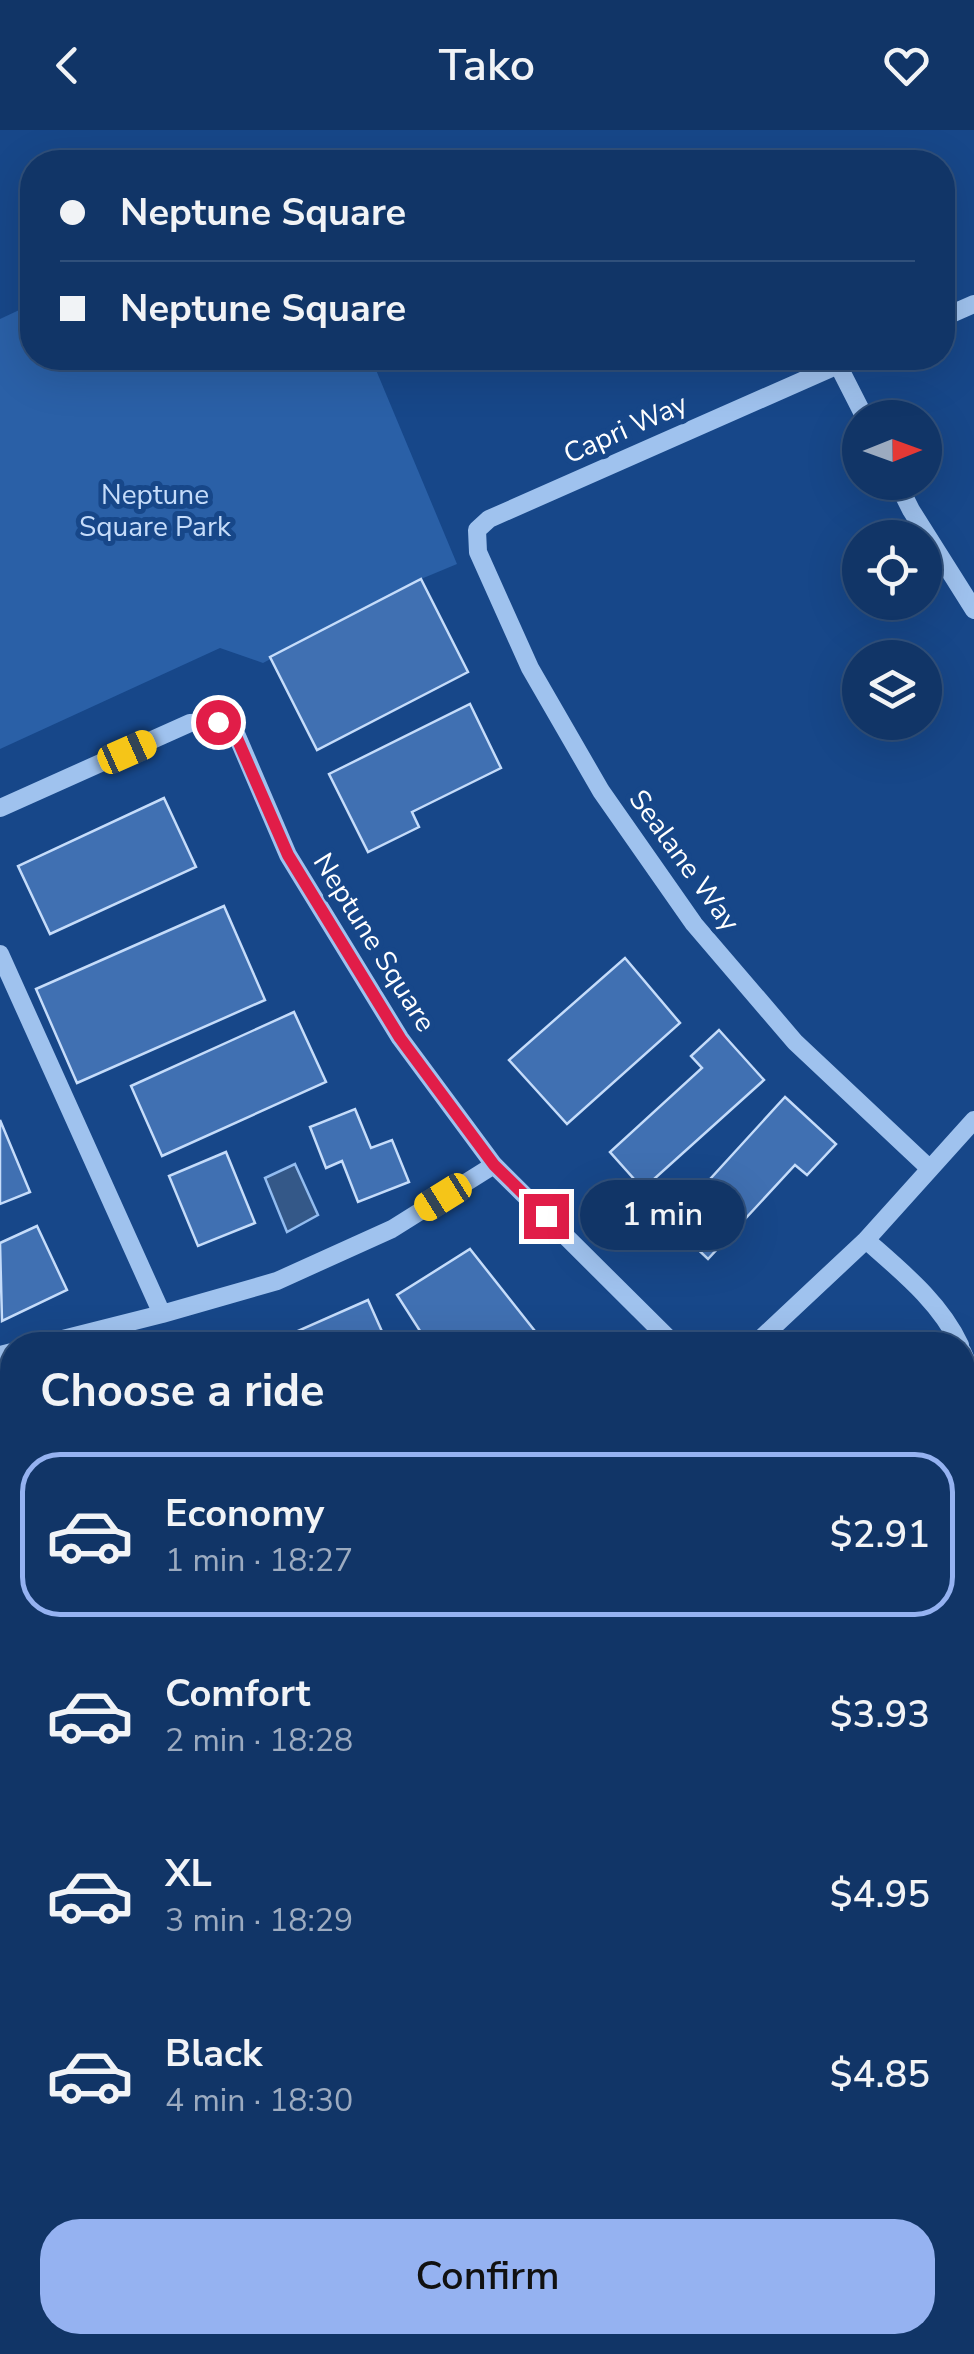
<!DOCTYPE html>
<html lang="en">
<head>
<meta charset="utf-8">
<style>
  body { margin:0; font-family:"Nunito Sans",sans-serif; background:#1e4070; color:#f1f3f6; height:100vh; display:flex; flex-direction:column; font-size:38px; white-space:nowrap }
  * { box-sizing:border-box; margin:0 }
  p { font-size:32px; color:#9cabc0 }
  .icon { flex:none; width:55px; height:55px; fill:none; stroke:currentColor; stroke-width:2; stroke-linecap:round; stroke-linejoin:round }
  .map { position:relative; flex:1; overflow:hidden }
  .panel { position:absolute; left:0px; top:1202px; width:975px; height:1022px; display:flex; flex-direction:column; background:#113567; border-radius:40px 40px 0 0; box-shadow:0 10px 40px #0002,0 0 0 2px #30507b }
  .panel>* { flex:none }
  .guide { position:absolute; left:20px; top:20px; width:935px; height:220px; border-radius:40px; box-shadow:0 10px 40px #0002,0 0 0 2px #30507b; display:grid; align-content:center; height:220px; padding:0 40px; background:#113567 }
  .needle { width:65px; rotate:89deg }
  .tools { position:absolute; left:842px; top:270px; display:grid; gap:20px }
  .tools a { display:grid; place-items:center; width:100px; height:100px; border-radius:50%; background:#113567; box-shadow:0 10px 40px #0002,0 0 0 2px #30507b; font-size:50px }
  .end { position:absolute; width:45px; height:45px; margin:-22px; border:12px solid #e11d48; background:#fff; box-shadow:0 0 0 5px #fff }
  .from { border-radius:50% }
  .bubble { position:absolute; height:70px; border-radius:35px; background:#113567; box-shadow:0 10px 40px #0002,0 0 0 2px #30507b; font-size:32px; font-weight:600; line-height:70px; text-align:center }
  .car { position:absolute; width:30px; height:60px; margin:-30px -15px; border-radius:12px; box-shadow:0 0 8px 2px #0007; background:linear-gradient(#f5c518 24%,#345 0 40%,#f5c518 0 76%,#345 0 86%,#f5c518 0) }
  .guide b { display:flex; align-items:center; gap:35px; height:95px; font-size:38px }
  .guide b+b { border-top:2px solid #30507b }
  .guide i { width:25px; height:25px; background:#f1f3f6 }
  ul { padding:0; list-style:none }
  li { display:flex; align-items:center; gap:30px; height:165px; margin:0 20px 15px; padding:0 20px; border:5px solid transparent; border-radius:40px }
  li div { flex:1 }
  li b { display:block; font-size:38px }
  li em { font-style:normal; font-weight:600 }
  li.selected { border-color:#95b2f1 }
  li>.icon { width:90px; height:90px; stroke-width:1.5 }
  h2 { padding:0 40px; font-size:45px; line-height:120px }
  .primary-button { display:flex; gap:20px; margin-top:auto; padding:20px 40px }
  .primary-button a { flex:1; height:115px; border-radius:40px; background:#95b2f1; color:#111; font-size:40px; font-weight:600; line-height:115px; text-align:center }
  header { display:flex; justify-content:space-between; align-items:center; height:130px; padding:0 40px; background:#113567; font-size:45px; font-weight:600 }
  .map>svg:first-child { display:block }
</style>
</head>
<body>
<header><svg class="icon" aria-label="back" viewBox="0 0 24 24"><path d="M15 5l-7 7 7 7"/></svg>Tako<svg class="icon" aria-label="heart" viewBox="0 0 24 24"><path d="M12 20l-8-8c-3-5 5-10 8-4 3-6 11-1 8 4z"/></svg></header>
<div class="map">
<svg width="974" height="2224" viewBox="0 0 974 2224">
  <rect width="100%" height="100%" fill="#174789"/>
  <!-- green -->
  <path fill="#2a60a7" d="M32,174V228H371L457,434L421,449L263,533L220,518L0,619V189Z"/>
  <!-- water -->
  <path fill="#345888" stroke="#92bcf0" stroke-width="2.5" d="M295,1034L318,1085L287,1102L265,1048Z"/>
  <!-- building -->
  <path fill="#4070b2" stroke="#c5dcfa" stroke-width="2.5" d="M421,449L468,542L317,620L270,527Z
    M470,574L501,638L412,682L419,697L368,722L329,644Z
    M164,668L196,737L50,804L18,736Z
    M224,776L265,870L77,953L36,859Z
    M625,828L680,893L567,994L509,930Z
    M294,882L326,952L162,1026L131,956Z
    M719,900L764,950L643,1059L610,1022L702,938L691,926Z
    M785,967L836,1014L807,1045L795,1035L708,1129L670,1093Z
    M355,979L371,1018L392,1010L409,1052L358,1072L342,1031L326,1038L310,997Z
    M0,990L30,1062L0,1074Z
    M226,1022L255,1093L198,1116L169,1046Z
    M37,1096L67,1160L2,1191L0,1113Z
    M470,1119L546,1215H429L397,1165Z
    M368,1170L388,1215H299L293,1203Z
    M9,1251L12,1265V1442L0,1445V1253Z"/>
  <g fill="none" stroke-linecap="round" stroke-linejoin="round">
    <!-- minor -->
    <path stroke="#9fc2ee" stroke-width="18" d="M942,188L974,174
      M854,228L489,389L477,400L478,422L530,538L601,661L694,794L795,912L929,1038
      M838,235L865,288
      M897,352L911,380L974,480
      M0,678L190,593L218,592L237,606L288,725L400,908L494,1035L675,1215
      M0,824L162,1184
      M866,1110C901,1141 940,1172 960,1215
      M39,1215L162,1184L277,1151L392,1099L494,1035
      M754,1215L866,1110L974,990
      M962,1221L974,1248
      M0,1225L12,1222
      M2,1532L12,1572
      M174,2212L177,2224
      M485,2212L488,2224
      M793,2212L796,2224"/>
  </g>
  <g fill="none" stroke-linecap="round" stroke-linejoin="round">
    <!-- route -->
    <path stroke="#e11d48" stroke-width="12" d="M218,592L236,606L288,725L400,908L494,1035L546,1086"/>
  </g>
  <g text-anchor="middle" stroke-width="10" stroke-linejoin="round" paint-order="stroke">
    <!-- street labels -->
    <g font-size="28" fill="#fff" stroke="#174789">
      <text transform="translate(625 298) rotate(-24)" y="10">Capri Way</text>
      <text transform="translate(685 730) rotate(54)" y="10">Sealane Way</text>
      <text transform="translate(375 812) rotate(58)" y="10">Neptune Square</text>
    </g>
    <!-- park labels -->
    <g font-size="28" fill="#c5dcfa" stroke="#174789">
      <text x="155" y="374">Neptune<tspan x="155" dy="32">Square Park</tspan></text>
    </g>
  </g>
</svg>
<div class="tools">
<a><svg class="needle" viewBox="-14 -14 28 28"><path d="M0-13l5 13h-10z" fill="#e53935"/><path d="M0 13l5-13h-10z" fill="#9cabc0"/></svg></a>
<a><svg class="icon" aria-label="locate" viewBox="0 0 24 24"><circle cx="12" cy="12" r="6"/><path d="M12 2v4M12 18v4M2 12h4M18 12h4"/></svg></a>
<a><svg class="icon" aria-label="layers" viewBox="0 0 24 24"><path d="M12 4l9 5-9 5-9-5zM3 14l9 5 9-5"/></svg></a>
</div>
<i class="end from" style="left:218px;top:592px"></i>
<i class="end" style="left:546px;top:1086px"></i>
<div class="bubble" style="left:580px;top:1050px;width:165px">1 min</div>
<i class="car" style="left:127px;top:622px;rotate:66deg"></i>
<i class="car" style="left:443px;top:1067px;rotate:238deg"></i>
<div class="guide">
<b><i class="from"></i>Neptune Square</b>
<b><i></i>Neptune Square</b>
</div>
<section class="panel">
<h2>Choose a ride</h2>
<ul>
<li class="selected"><svg class="icon" aria-label="car" viewBox="0 0 24 24"><path d="M5 17H2v-5l4-1 3-4h7l3 4 3 1v5h-3M9 17h6M6 11h13"/><circle cx="7" cy="17" r="2"/><circle cx="17" cy="17" r="2"/></svg><div><b>Economy</b><p>1 min · 18:27</p></div><em>$2.91</em></li>
<li><svg class="icon" aria-label="car" viewBox="0 0 24 24"><path d="M5 17H2v-5l4-1 3-4h7l3 4 3 1v5h-3M9 17h6M6 11h13"/><circle cx="7" cy="17" r="2"/><circle cx="17" cy="17" r="2"/></svg><div><b>Comfort</b><p>2 min · 18:28</p></div><em>$3.93</em></li>
<li><svg class="icon" aria-label="car" viewBox="0 0 24 24"><path d="M5 17H2v-5l4-1 3-4h7l3 4 3 1v5h-3M9 17h6M6 11h13"/><circle cx="7" cy="17" r="2"/><circle cx="17" cy="17" r="2"/></svg><div><b>XL</b><p>3 min · 18:29</p></div><em>$4.95</em></li>
<li><svg class="icon" aria-label="car" viewBox="0 0 24 24"><path d="M5 17H2v-5l4-1 3-4h7l3 4 3 1v5h-3M9 17h6M6 11h13"/><circle cx="7" cy="17" r="2"/><circle cx="17" cy="17" r="2"/></svg><div><b>Black</b><p>4 min · 18:30</p></div><em>$4.85</em></li>
</ul>
<div class="primary-button"><a>Confirm</a></div>
</section>
</div>
</body>
</html>
